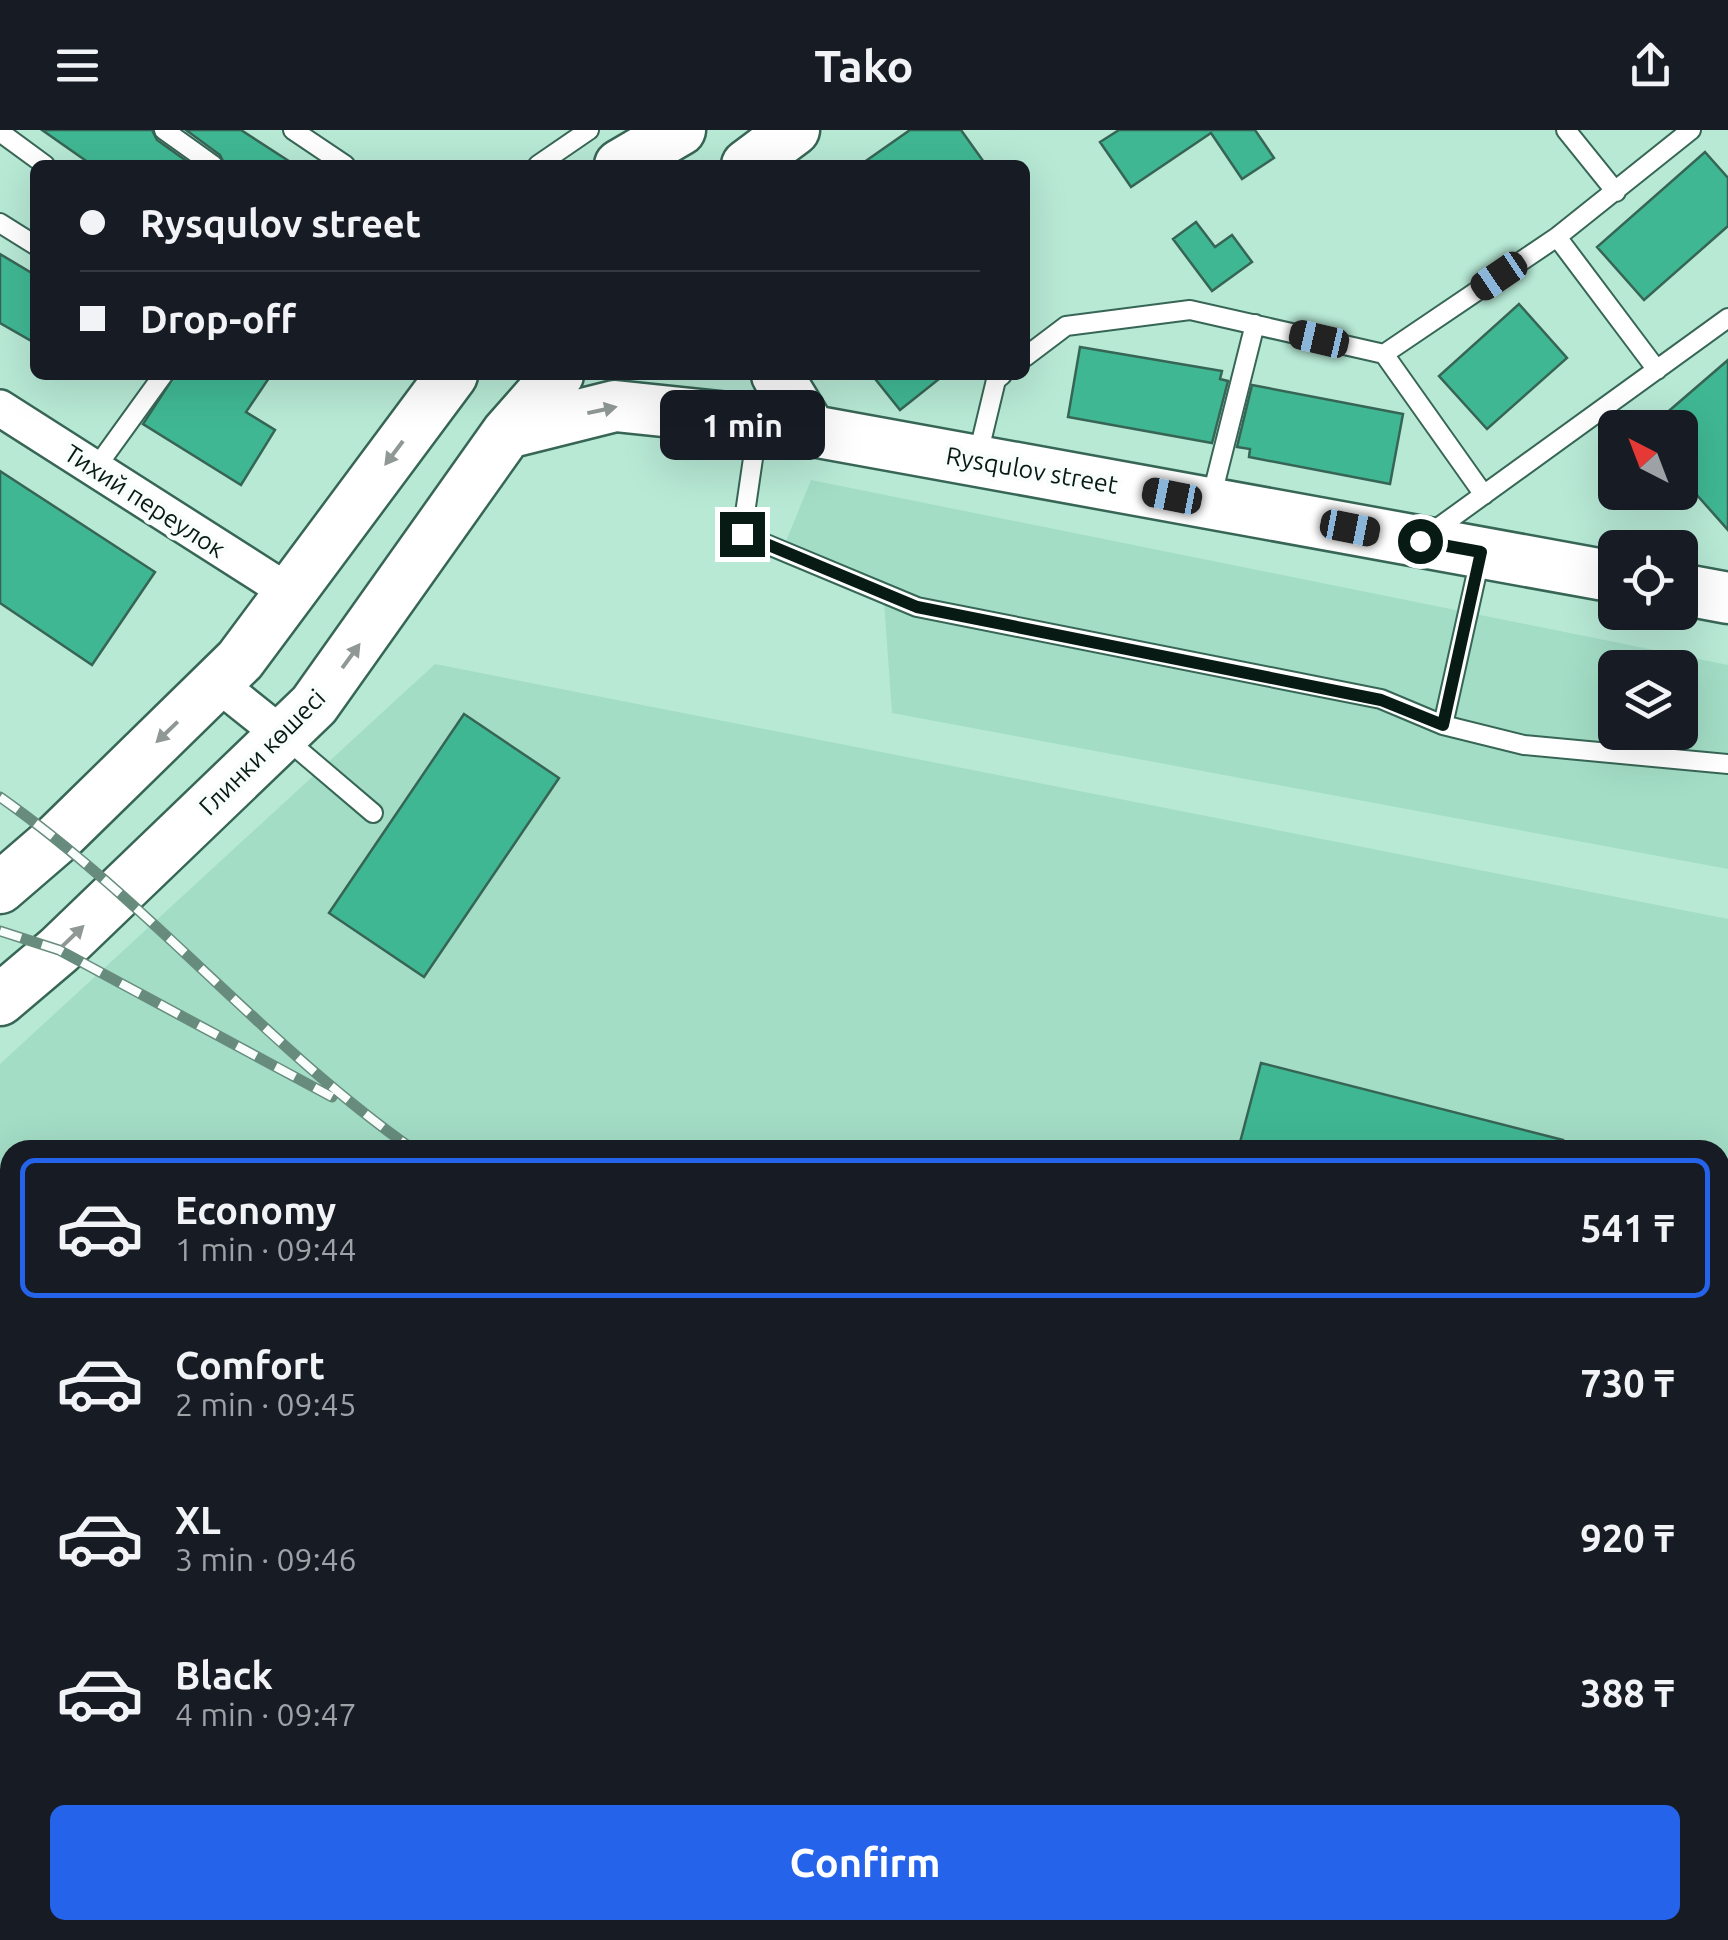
<!DOCTYPE html>
<html lang="en">
<head>
<meta charset="utf-8">
<style>
  body { margin:0; font-family:Ubuntu,sans-serif; background:#20242c; color:#f1f3f6; height:100vh; display:flex; flex-direction:column; font-size:38px; white-space:nowrap }
  * { box-sizing:border-box; margin:0 }
  p { font-size:32px; color:#9ea1a6 }
  .icon { flex:none; width:55px; height:55px; fill:none; stroke:currentColor; stroke-width:2; stroke-linecap:round; stroke-linejoin:round }
  .map { position:relative; flex:1; overflow:hidden }
  .drawer { position:absolute; left:0px; top:1010px; width:1730px; height:800px; display:flex; flex-direction:column; background:#171b24; border-radius:30px 30px 0 0; box-shadow:0 10px 40px #0002 }
  .drawer>* { flex:none }
  .banner { position:absolute; left:30px; top:30px; width:1000px; height:220px; border-radius:15px; box-shadow:0 10px 40px #0002; display:grid; align-content:center; height:220px; padding:0 50px; background:#171b24 }
  .needle { width:65px; rotate:318deg }
  .fabs { position:absolute; left:1598px; top:280px; display:grid; gap:20px }
  .fabs a { display:grid; place-items:center; width:100px; height:100px; border-radius:15px; background:#171b24; box-shadow:0 10px 40px #0002; font-size:50px }
  .end { position:absolute; width:45px; height:45px; margin:-22px; border:12px solid #071b14; background:#fff; box-shadow:0 0 0 5px #fff }
  .from { border-radius:50% }
  .bubble { position:absolute; height:70px; border-radius:15px; background:#171b24; box-shadow:0 10px 40px #0002; font-size:32px; font-weight:700; line-height:70px; text-align:center }
  .car { position:absolute; width:30px; height:60px; margin:-30px -15px; border-radius:12px; box-shadow:0 0 8px 2px #0007; background:linear-gradient(#222 24%,#8ab4d8 0 40%,#222 0 76%,#8ab4d8 0 86%,#222 0) }
  .banner b { display:flex; align-items:center; gap:35px; height:95px; font-size:38px }
  .banner b+b { border-top:2px solid #363941 }
  .banner i { width:25px; height:25px; background:#f1f3f6 }
  ul { padding:18px 0 0; list-style:none }
  li { display:flex; align-items:center; gap:30px; height:140px; margin:0 20px 15px; padding:0 30px; border:5px solid transparent; border-radius:15px }
  li div { flex:1 }
  li b { display:block; font-size:38px }
  li em { font-style:normal; font-weight:700 }
  li.current { border-color:#2563eb }
  li>.icon { width:90px; height:90px; stroke-width:1.5 }
  .primary-button { display:flex; gap:20px; margin-top:auto; padding:20px 50px }
  .primary-button a { flex:1; height:115px; border-radius:15px; background:#2563eb; color:#fff; font-size:40px; font-weight:700; line-height:115px; text-align:center }
  header { display:flex; justify-content:space-between; align-items:center; height:130px; padding:0 50px; background:#171b24; font-size:45px; font-weight:700 }
  .map>svg:first-child { display:block }
</style>
</head>
<body>
<header><svg class="icon" aria-label="menu" viewBox="0 0 24 24"><path d="M4 6h16M4 12h16M4 18h16"/></svg>Tako<svg class="icon" aria-label="share" viewBox="0 0 24 24"><path d="M12 15V3M7 8l5-5 5 5M5 13v7h14v-7"/></svg></header>
<div class="map">
<svg width="1728" height="1810" viewBox="0 0 1728 1810">
  <rect width="100%" height="100%" fill="#b7e9d5"/>
  <!-- built -->
  <path fill="#a3ddc6" fill-rule="evenodd" d="M811,350L1728,535V739L892,583L884,472L780,426ZM1615,538H1680V602H1615Z
    M435,534L1728,789V1810H0V934ZM10,1020H1720V1800H10Z"/>
  <!-- building -->
  <path fill="#40b793" stroke="#376555" stroke-width="2.5" d="M42,0H152L157,10L192,35H92Z
    M186,0H241L295,35H225L220,25Z
    M910,0H961L986,35H860Z
    M1119,0H1255L1274,28L1242,49L1211,3L1131,57L1100,12Z
    M1705,22L1728,48V96L1644,170L1597,117Z
    M1196,92L1215,117L1232,105L1252,132L1212,161L1173,109Z
    M0,124L35,145V213L0,193Z
    M1519,174L1567,228L1487,299L1439,246Z
    M1080,217L1222,241L1220,249L1228,251L1212,313L1068,287Z
    M1728,230V400L1680,346V298H1649Z
    M175,245H271L246,282L275,300L241,355L143,294Z
    M872,245H944L900,280Z
    M1252,255L1403,284L1390,354L1249,327L1250,319L1237,317Z
    M0,341L155,442L92,535L0,473Z
    M464,584L559,648L424,847L329,783Z
    M1261,933L1563,1010L1561,1020H1238Z"/>
  <g fill="none" stroke-linecap="round" stroke-linejoin="round">
    <!-- lane casing -->
    <g stroke="#386656" stroke-width="22">
      <path id="lane" d="M164,0L213,35
        M293,0L345,35
        M1566,0L1616,62
        M0,2L45,35
        M538,35L589,0
        M0,93L35,115
        M1557,107L1657,240
        M1384,224L1484,365
        M1025,227L1066,196L1190,180L1384,224L1557,107L1691,0
        M758,294L742,404L917,477L1381,569L1443,595L1524,615L1728,634
        M977,329L996,250L1002,245
        M95,339L163,245
        M1211,369L1255,194
        M1428,405L1728,188
        M1443,595L1481,424
        M286,609L373,683
        M600,1810L606,1800"/>
    </g>
    <!-- street casing -->
    <g stroke="#386656" stroke-width="40">
      <path id="street" d="M0,278L290,463
        M217,553L282,605"/>
    </g>
    <!-- secondary casing -->
    <g stroke="#386656" stroke-width="55">
      <path id="secondary" d="M620,35L680,0
        M747,35L794,0
        M777,245L810,299
        M507,303L615,276L758,291L1615,447
        M1680,459L1728,468
        M0,758L58,708L240,530L452,245
        M0,870L59,820L314,575L507,303L558,245"/>
    </g>
    <!-- lane -->
    <use href="#lane" stroke="#fff" stroke-width="18"/>
    <!-- street -->
    <use href="#street" stroke="#fff" stroke-width="35"/>
    <!-- secondary -->
    <use href="#secondary" stroke="#fff" stroke-width="50"/>
    <!-- rail casing -->
    <g stroke="#678c7e" stroke-width="11">
      <path id="rail" d="M0,667C149,772 265,916 414,1020
        M0,801L59,820L332,967
        M0,1257L10,1254
        M1544,1800L1559,1810"/>
    </g>
    <!-- rail -->
    <use href="#rail" stroke="#f9fefc" stroke-width="8" stroke-dasharray="22" stroke-linecap="butt"/>
  </g>
  <!-- one-way arrows -->
  <defs><path id="oneway-solid" d="M-6-.8H1V-3.2L6.5 0L1 3.2V.8H-6Z" transform="scale(2.5)"/></defs>
  <g fill="#8f9895">
    <use href="#oneway-solid" transform="translate(602 280) rotate(-12)"/>
    <use href="#oneway-solid" transform="translate(394 323) rotate(127)"/>
    <use href="#oneway-solid" transform="translate(351 526) rotate(-54)"/>
    <use href="#oneway-solid" transform="translate(167 602) rotate(136)"/>
    <use href="#oneway-solid" transform="translate(73 806) rotate(-44)"/>
  </g>
  <g fill="none" stroke-linecap="round" stroke-linejoin="round">
    <!-- route -->
    <path stroke="#071b14" stroke-width="12" d="M742,404L917,477L1381,570L1443,595L1481,422L1420,411"/>
  </g>
  <g text-anchor="middle" stroke-width="9" stroke-linejoin="round" paint-order="stroke">
    <!-- street labels -->
    <g font-size="25" fill="#071b14" stroke="#f9fefc">
      <text transform="translate(1032 340) rotate(10)" y="9">Rysqulov street</text>
      <text transform="translate(145 371) rotate(33)" y="9">Тихий переулок</text>
      <text transform="translate(262 622) rotate(-45)" y="9">Глинки көшесі</text>
    </g>
  </g>
</svg>
<div class="fabs">
<a><svg class="needle" viewBox="-14 -14 28 28"><path d="M0-13l5 13h-10z" fill="#e53935"/><path d="M0 13l5-13h-10z" fill="#9ea1a6"/></svg></a>
<a><svg class="icon" aria-label="locate" viewBox="0 0 24 24"><circle cx="12" cy="12" r="6"/><path d="M12 2v4M12 18v4M2 12h4M18 12h4"/></svg></a>
<a><svg class="icon" aria-label="layers" viewBox="0 0 24 24"><path d="M12 4l9 5-9 5-9-5zM3 14l9 5 9-5"/></svg></a>
</div>
<i class="end from" style="left:1420px;top:411px"></i>
<i class="end" style="left:742px;top:404px"></i>
<div class="bubble" style="left:660px;top:260px;width:165px">1 min</div>
<i class="car" style="left:1499px;top:146px;rotate:236deg"></i>
<i class="car" style="left:1319px;top:209px;rotate:283deg"></i>
<i class="car" style="left:1172px;top:366px;rotate:281deg"></i>
<i class="car" style="left:1350px;top:398px;rotate:101deg"></i>
<div class="banner">
<b><i class="from"></i>Rysqulov street</b>
<b><i></i>Drop-off</b>
</div>
<section class="drawer">
<ul>
<li class="current"><svg class="icon" aria-label="car" viewBox="0 0 24 24"><path d="M5 17H2v-5l4-1 3-4h7l3 4 3 1v5h-3M9 17h6M6 11h13"/><circle cx="7" cy="17" r="2"/><circle cx="17" cy="17" r="2"/></svg><div><b>Economy</b><p>1 min · 09:44</p></div><em>541 ₸</em></li>
<li><svg class="icon" aria-label="car" viewBox="0 0 24 24"><path d="M5 17H2v-5l4-1 3-4h7l3 4 3 1v5h-3M9 17h6M6 11h13"/><circle cx="7" cy="17" r="2"/><circle cx="17" cy="17" r="2"/></svg><div><b>Comfort</b><p>2 min · 09:45</p></div><em>730 ₸</em></li>
<li><svg class="icon" aria-label="car" viewBox="0 0 24 24"><path d="M5 17H2v-5l4-1 3-4h7l3 4 3 1v5h-3M9 17h6M6 11h13"/><circle cx="7" cy="17" r="2"/><circle cx="17" cy="17" r="2"/></svg><div><b>XL</b><p>3 min · 09:46</p></div><em>920 ₸</em></li>
<li><svg class="icon" aria-label="car" viewBox="0 0 24 24"><path d="M5 17H2v-5l4-1 3-4h7l3 4 3 1v5h-3M9 17h6M6 11h13"/><circle cx="7" cy="17" r="2"/><circle cx="17" cy="17" r="2"/></svg><div><b>Black</b><p>4 min · 09:47</p></div><em>388 ₸</em></li>
</ul>
<div class="primary-button"><a>Confirm</a></div>
</section>
</div>
</body>
</html>
